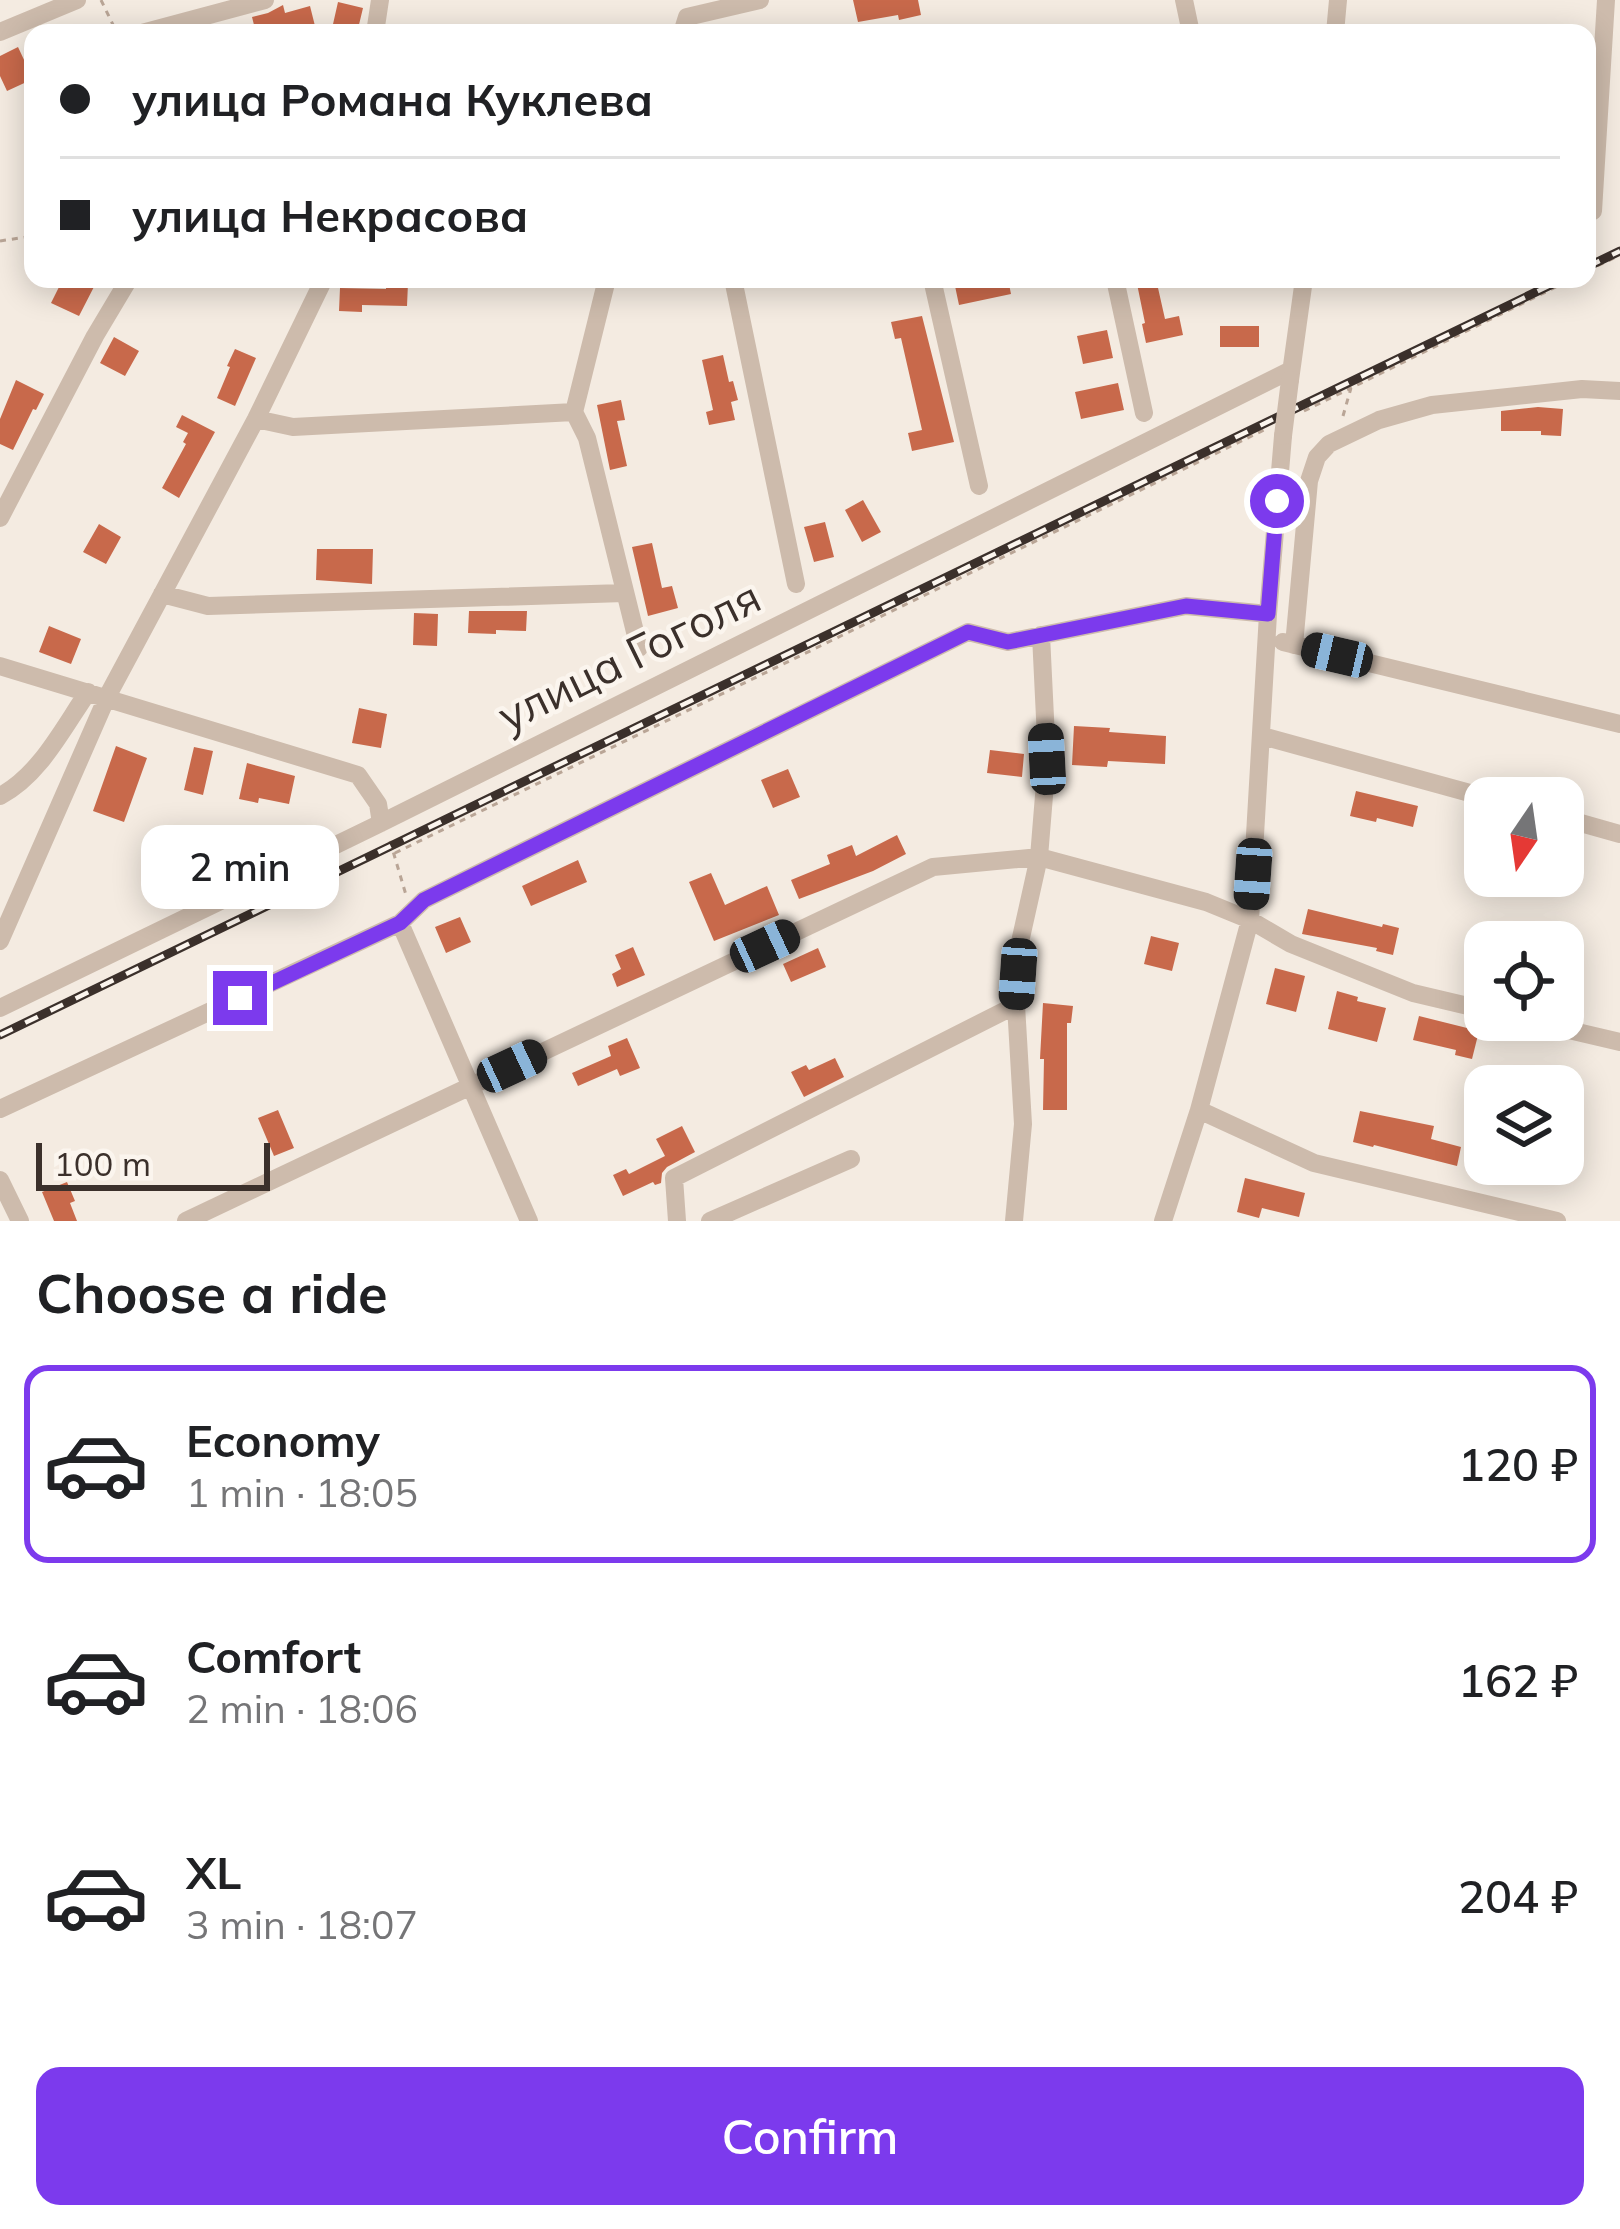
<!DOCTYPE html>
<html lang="en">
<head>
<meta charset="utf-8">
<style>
  body { margin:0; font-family:Mulish,sans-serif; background:#f2f2f2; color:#202124; height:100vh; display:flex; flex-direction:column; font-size:45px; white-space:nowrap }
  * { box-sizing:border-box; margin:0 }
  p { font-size:39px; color:#757577 }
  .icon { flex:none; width:66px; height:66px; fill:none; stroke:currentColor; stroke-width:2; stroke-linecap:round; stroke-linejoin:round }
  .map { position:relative; height:1221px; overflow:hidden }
  .drawer { display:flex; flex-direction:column; background:#fff; flex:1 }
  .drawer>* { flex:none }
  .guide { position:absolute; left:24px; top:24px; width:1572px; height:264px; border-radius:24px; box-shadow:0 6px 30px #0003; display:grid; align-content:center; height:264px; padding:0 36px; background:#fff }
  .needle { width:78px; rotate:193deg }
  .controls { position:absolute; left:1464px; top:777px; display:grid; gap:24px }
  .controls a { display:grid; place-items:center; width:120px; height:120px; border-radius:24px; background:#fff; box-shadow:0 6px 30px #0003; font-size:60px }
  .scale { position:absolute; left:36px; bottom:30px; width:234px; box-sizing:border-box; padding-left:12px; border:6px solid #3b302b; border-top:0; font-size:33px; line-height:42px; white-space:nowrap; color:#3b302b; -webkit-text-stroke:9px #fbf5ee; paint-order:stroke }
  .end { position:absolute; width:54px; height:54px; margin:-27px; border:15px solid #7c3aed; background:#fff; box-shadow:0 0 0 6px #fff }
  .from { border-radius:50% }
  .bubble { position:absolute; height:84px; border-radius:24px; background:#fff; box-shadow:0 6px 30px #0003; font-size:39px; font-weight:600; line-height:84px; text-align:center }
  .car { position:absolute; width:36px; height:72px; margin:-36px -18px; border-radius:15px; box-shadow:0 0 9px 3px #0007; background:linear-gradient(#222 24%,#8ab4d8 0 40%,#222 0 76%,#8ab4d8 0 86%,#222 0) }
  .guide b { display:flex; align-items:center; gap:42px; height:114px; font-size:45px }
  .guide b+b { border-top:3px solid #e0e0e0 }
  .guide i { width:30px; height:30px; background:#202124 }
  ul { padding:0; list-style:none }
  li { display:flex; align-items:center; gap:36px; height:198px; margin:0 24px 18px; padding:0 12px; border:6px solid transparent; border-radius:24px }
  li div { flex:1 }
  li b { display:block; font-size:45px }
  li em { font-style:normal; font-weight:600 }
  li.selected { border-color:#7c3aed }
  li>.icon { width:108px; height:108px; stroke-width:1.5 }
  h2 { padding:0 36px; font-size:54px; line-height:144px }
  .action { display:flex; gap:24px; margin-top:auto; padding:24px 36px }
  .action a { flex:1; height:138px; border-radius:24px; background:#7c3aed; color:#fff; font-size:48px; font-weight:600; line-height:138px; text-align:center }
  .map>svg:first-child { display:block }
</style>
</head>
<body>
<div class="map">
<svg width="1620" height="1221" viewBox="0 0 1620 1221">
  <rect width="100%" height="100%" fill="#f4ebe1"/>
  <!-- building -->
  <path fill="#c8694b" d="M853,0H918L921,15L899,20L898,15L858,22Z
    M338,2L363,8L357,33H331Z
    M283,5L285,13L310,6L316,30L296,33L294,27L270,33H256L252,17L268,13Z
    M18,47L33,79L7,91L0,76V56Z
    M63,279H98L79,316L51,303Z
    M988,279H1008L1011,294L959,305L955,286Z
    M1136,279H1156L1165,319L1179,316L1183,335L1146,343L1142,324L1145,323Z
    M386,282L408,283L407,306L362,305V312L339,311L340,288L386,289Z
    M922,316L954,442L912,451L908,433L922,430L901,338L895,339L891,322Z
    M1220,326H1259V347H1220Z
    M1107,330L1113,358L1083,364L1077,336Z
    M114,337L139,351L125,376L100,363Z
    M235,349L256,358L235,406L217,398L230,367L227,366Z
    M723,355L729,382L733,381L738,400L731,402L735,420L709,425L706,412L713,410L702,360Z
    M16,380L44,394L36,410L33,409L13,450L0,444V419Z
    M1118,383L1124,410L1081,419L1075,392Z
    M621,400L625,420L617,421L627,466L610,470L597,405Z
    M1538,407L1563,409L1561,436L1541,435V431H1501V411Z
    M182,415L215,432L179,498L162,488L186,444L183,442L188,433L176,427Z
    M863,500L881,532L862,542L845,510Z
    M825,522L834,557L814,562L804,527Z
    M99,524L121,537L106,564L83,552Z
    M652,543L662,588L672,586L678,608L648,616L632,547Z
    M317,549H373L372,584L316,580Z
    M469,611H527L526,631L496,630V634L468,633Z
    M414,613L438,614L437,646L413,645Z
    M49,626L81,639L71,664L39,652Z
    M359,708L387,714L381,748L352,743Z
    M1074,726L1110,728L1109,732L1166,736L1165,764L1108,761L1107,767L1072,765Z
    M116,746L147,758L124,822L93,811Z
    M194,747L213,751L203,795L184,790Z
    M990,750L1024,754L1022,777L987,773Z
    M247,763L295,776L289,804L259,798L258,803L239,799Z
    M788,769L800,797L773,808L761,780Z
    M1356,791L1418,806L1413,827L1377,818L1376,822L1350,816Z
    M897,835L906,854L873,871L799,899L791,880L830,864L827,855L852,845L856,856Z
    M578,860L587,882L531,906L522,886Z
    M711,873L725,905L767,886L779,915L714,941L689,882Z
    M1308,909L1382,927L1383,924L1399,928L1393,955L1376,951L1377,948L1302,934Z
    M460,917L471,942L446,953L435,927Z
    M1151,936L1179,943L1172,971L1144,964Z
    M633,947L645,975L617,987L612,974L621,969L615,955Z
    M818,948L826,967L791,982L783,964Z
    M1275,968L1305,976L1296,1012L1266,1004Z
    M1337,991L1358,997L1357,1001L1386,1008L1377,1042L1328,1029Z
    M1043,1003L1073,1006L1071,1023H1067V1110H1043L1044,1059H1040Z
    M1419,1016L1479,1031L1472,1059L1455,1055L1456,1050L1413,1040Z
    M627,1038L640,1068L620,1076L617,1069L578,1086L572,1073L611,1056L608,1046Z
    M835,1058L844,1077L804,1097L791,1072L806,1065L809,1070Z
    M278,1110L294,1148L274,1156L258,1118Z
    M1360,1111L1434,1126L1431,1139L1461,1147L1457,1166L1374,1145L1373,1147L1353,1142Z
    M682,1126L695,1152L667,1167L662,1173L661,1183L655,1185L653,1182L623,1196L613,1175L626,1169L629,1174L665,1156L656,1139Z
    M1245,1178L1305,1193L1299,1217L1262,1208L1259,1218L1237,1212Z
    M67,1182L75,1201L70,1203L77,1221H54L42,1192Z"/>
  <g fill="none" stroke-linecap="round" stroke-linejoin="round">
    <!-- path -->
    <path stroke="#b9a596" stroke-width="3" stroke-dasharray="6 6" stroke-linecap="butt" d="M101,0L117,33
      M0,241L33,236
      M1587,271L1620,255
      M1304,411L1351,388
      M1343,416L1351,388L1572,279
      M390,841L406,895
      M395,853L1268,428"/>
    <!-- minor -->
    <path stroke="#cdbbac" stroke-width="18" d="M1184,0L1191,33
      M0,32L77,0
      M142,33L265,0
      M375,33L380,0
      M682,33L687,17L760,0
      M1335,33L1338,0
      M1593,211L1606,0
      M607,279L574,412L587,438L639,648
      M733,279L796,584
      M932,279L979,486
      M1115,279L1144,413
      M1290,380L1304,279
      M256,419L293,427L574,412
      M0,518L95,336L129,279
      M162,594L208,606L624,593
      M1283,642L1620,724
      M1294,645L1309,481L1317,457L1329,444L1379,420L1432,405L1582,389L1620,391
      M0,666L358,775L378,804L381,823
      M1262,736L1488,798
      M0,796C40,775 63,728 88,692
      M1563,818L1620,834
      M400,923L529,1221
      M0,941L107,697L256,419L324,279
      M0,1008L381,823L1291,370
      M1526,1020L1620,1042
      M0,1109L400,923L424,900L968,632L1008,642L1186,606L1268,614
      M1199,1110L1314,1163L1557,1221
      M0,1180L20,1221
      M186,1221L933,867L1039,857L1206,902L1250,920L1291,944L1413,993L1485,1010
      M677,1221L674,1178L1016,1005
      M710,1221L851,1159
      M1014,1221L1023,1124L1016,1005L1020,942L1039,857L1047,759L1041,635
      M1163,1221L1199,1110L1250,920L1268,614L1283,436"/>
    <!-- rail casing -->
    <g stroke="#3b302b" stroke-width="9">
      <path id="rail" d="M1587,267L1620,251
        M0,1035L1563,279"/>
    </g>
    <!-- rail -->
    <use href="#rail" stroke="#fbf5ee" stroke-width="4.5" stroke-dasharray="14" stroke-linecap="butt"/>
    <!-- minor-bridge -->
    <path stroke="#cdbbac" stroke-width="18" d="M1283,436L1290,380"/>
  </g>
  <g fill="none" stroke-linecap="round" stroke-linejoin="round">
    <!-- route -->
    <path stroke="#7c3aed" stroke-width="15" d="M240,998L400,923L424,900L968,632L1008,642L1186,606L1268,614L1277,501"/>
  </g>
  <g text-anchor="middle" stroke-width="9" stroke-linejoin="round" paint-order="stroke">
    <!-- street labels -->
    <g font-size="45" fill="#3b302b" stroke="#fbf5ee">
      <text transform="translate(629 656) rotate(-26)" y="16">улица Гоголя</text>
    </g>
  </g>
</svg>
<div class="controls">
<a><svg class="needle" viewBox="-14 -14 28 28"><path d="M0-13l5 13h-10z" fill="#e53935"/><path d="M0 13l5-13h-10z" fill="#757577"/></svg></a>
<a><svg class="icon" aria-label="locate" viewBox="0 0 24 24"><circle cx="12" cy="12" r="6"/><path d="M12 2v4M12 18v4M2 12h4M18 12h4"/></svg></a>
<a><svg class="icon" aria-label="layers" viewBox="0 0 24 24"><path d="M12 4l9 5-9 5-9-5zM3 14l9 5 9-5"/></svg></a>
</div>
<div class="scale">100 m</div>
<i class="end from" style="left:1277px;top:501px"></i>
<i class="end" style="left:240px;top:998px"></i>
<div class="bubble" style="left:141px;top:825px;width:198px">2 min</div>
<i class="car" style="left:1337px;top:655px;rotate:283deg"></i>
<i class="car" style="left:1047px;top:759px;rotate:357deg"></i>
<i class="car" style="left:1253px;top:874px;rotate:184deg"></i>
<i class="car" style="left:765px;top:946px;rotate:65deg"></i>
<i class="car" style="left:1018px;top:974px;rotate:184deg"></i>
<i class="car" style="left:512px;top:1066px;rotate:65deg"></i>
<div class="guide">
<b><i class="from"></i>улица Романа Куклева</b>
<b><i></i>улица Некрасова</b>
</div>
</div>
<section class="drawer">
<h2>Choose a ride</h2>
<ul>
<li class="selected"><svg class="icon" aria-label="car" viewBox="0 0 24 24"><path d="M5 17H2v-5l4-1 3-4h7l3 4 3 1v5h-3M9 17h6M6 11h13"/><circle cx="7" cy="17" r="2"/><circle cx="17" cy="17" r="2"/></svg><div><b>Economy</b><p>1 min · 18:05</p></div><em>120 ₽</em></li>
<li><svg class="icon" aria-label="car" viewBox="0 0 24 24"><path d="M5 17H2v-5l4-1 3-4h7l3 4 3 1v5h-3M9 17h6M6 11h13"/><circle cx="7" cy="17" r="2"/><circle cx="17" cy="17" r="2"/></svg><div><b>Comfort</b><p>2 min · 18:06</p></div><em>162 ₽</em></li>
<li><svg class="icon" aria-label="car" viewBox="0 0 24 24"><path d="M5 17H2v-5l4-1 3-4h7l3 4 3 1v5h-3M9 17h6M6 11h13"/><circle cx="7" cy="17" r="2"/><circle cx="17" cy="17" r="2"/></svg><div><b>XL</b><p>3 min · 18:07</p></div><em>204 ₽</em></li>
</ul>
<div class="action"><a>Confirm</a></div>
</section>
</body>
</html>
